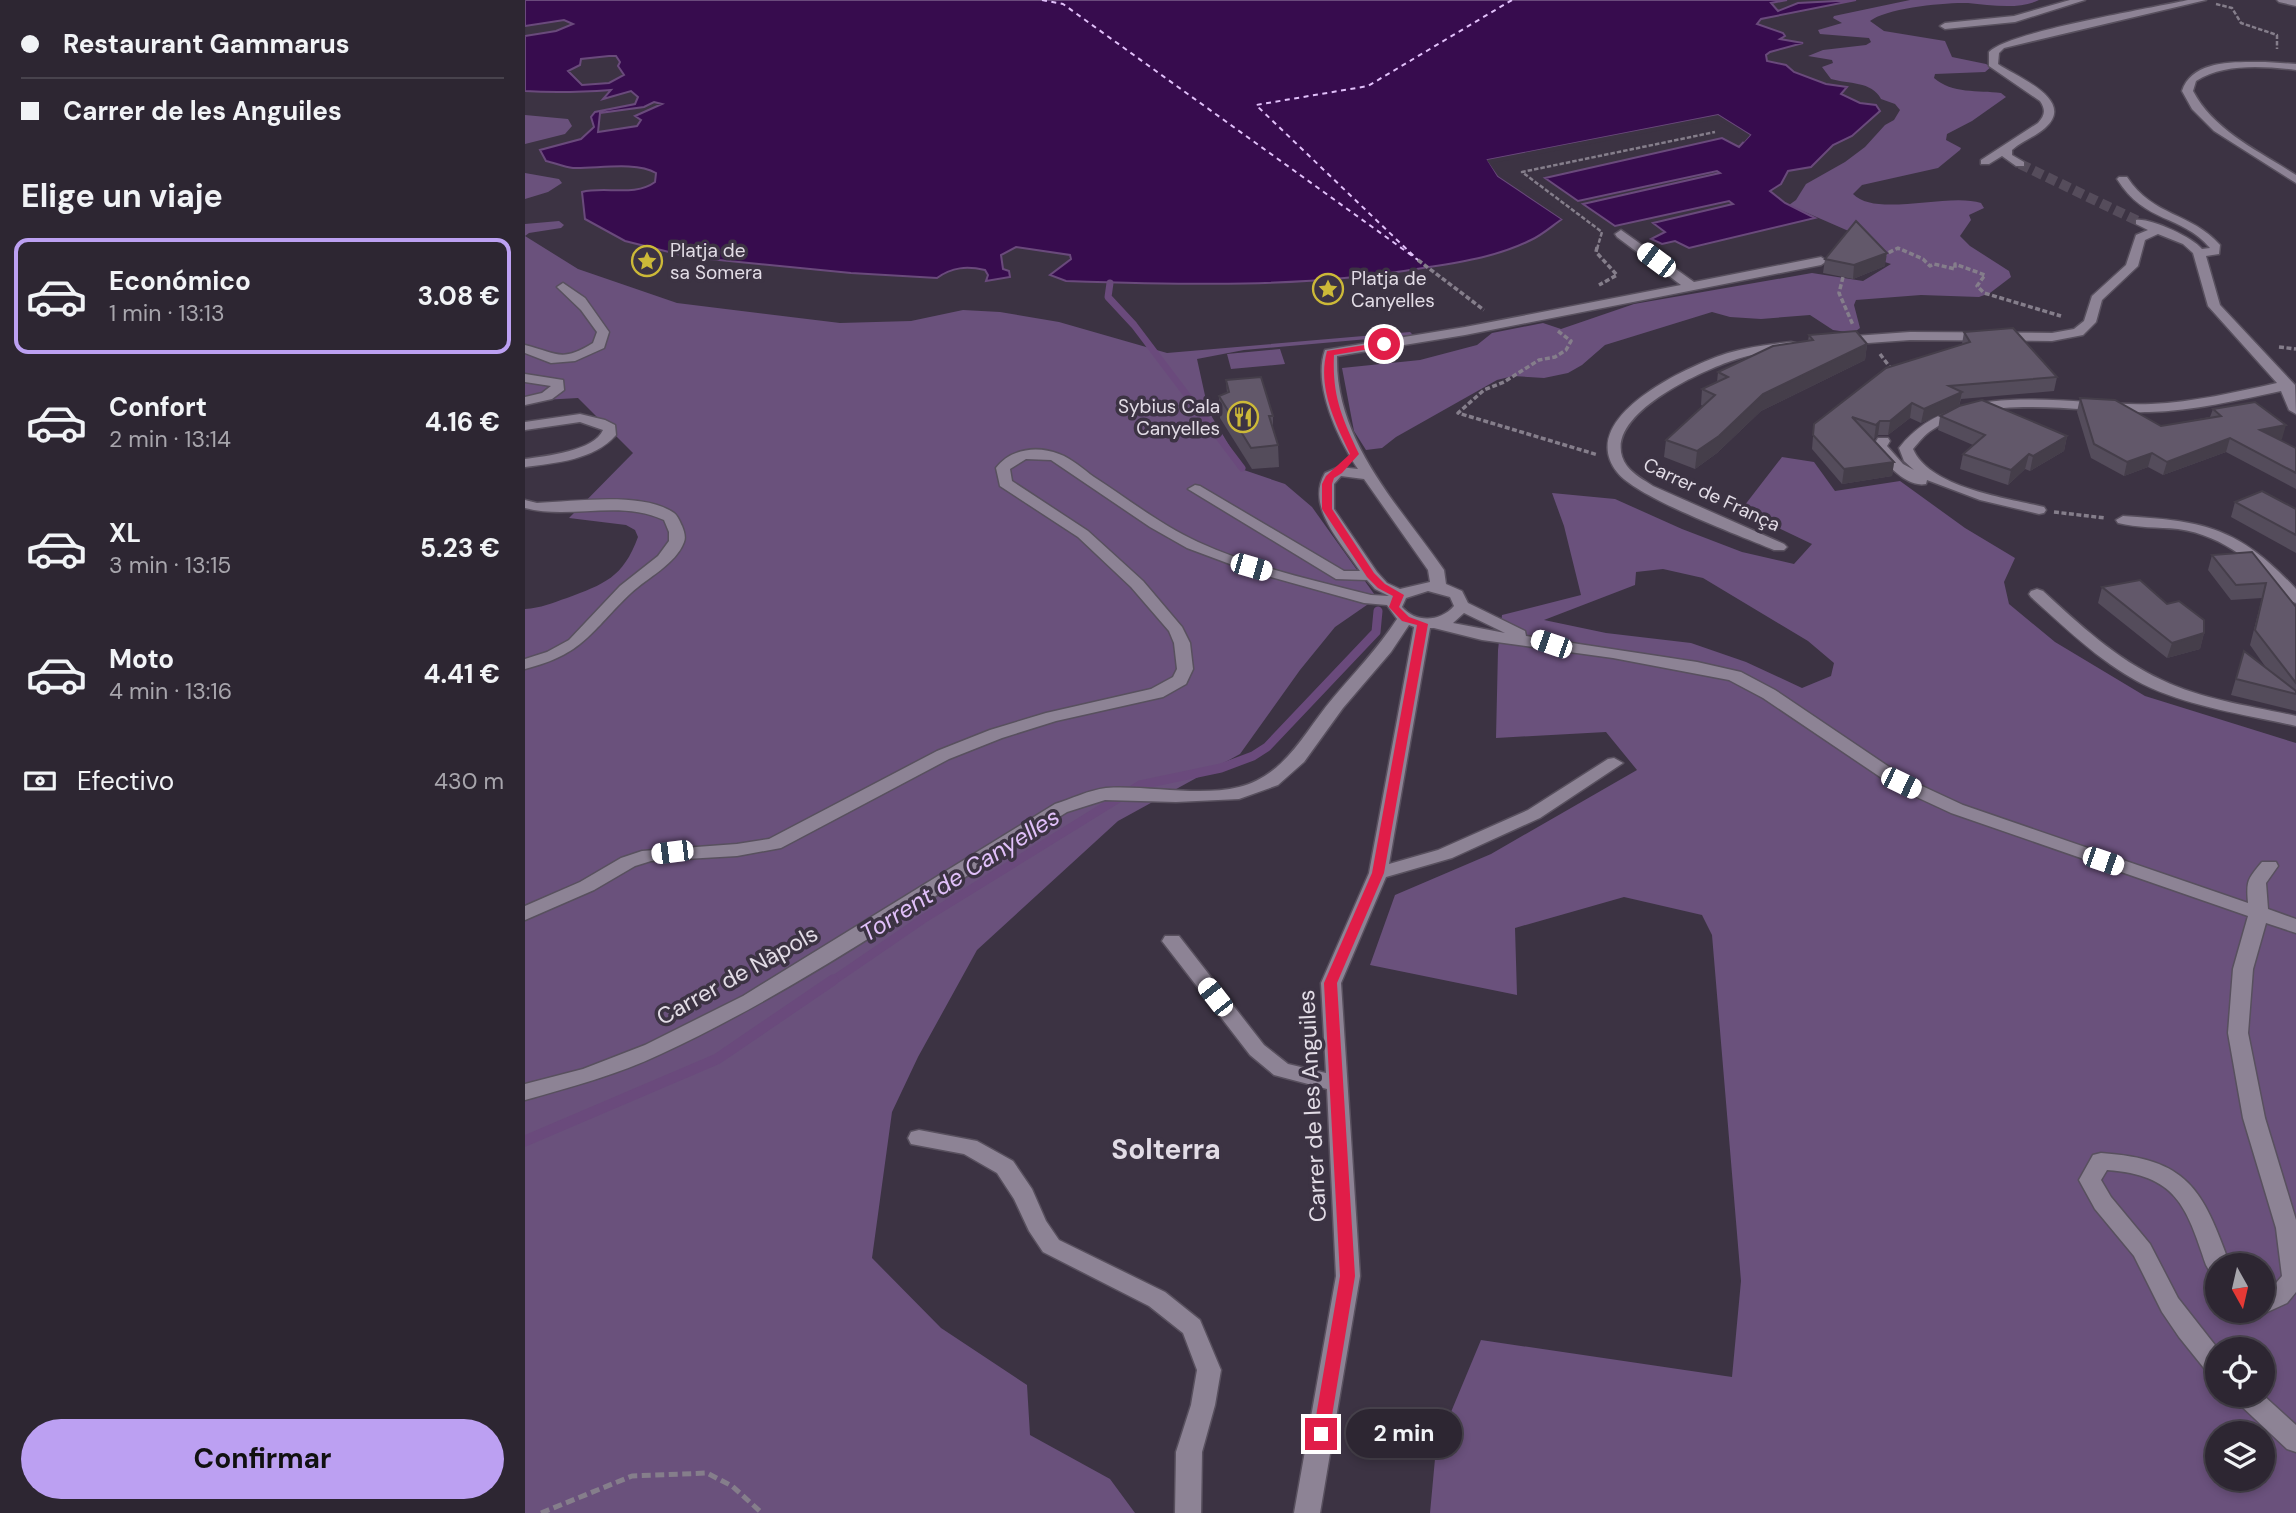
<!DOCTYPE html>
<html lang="es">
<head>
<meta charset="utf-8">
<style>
  body { margin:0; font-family:"DM Sans",sans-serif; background:#352e3a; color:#f1f3f6; height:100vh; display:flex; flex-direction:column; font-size:26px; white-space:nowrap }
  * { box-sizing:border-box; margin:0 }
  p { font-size:23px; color:#a7a5ac }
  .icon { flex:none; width:38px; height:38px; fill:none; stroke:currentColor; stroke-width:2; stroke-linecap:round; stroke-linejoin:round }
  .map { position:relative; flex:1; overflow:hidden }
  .sheet { display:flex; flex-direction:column; background:#2d2632; width:525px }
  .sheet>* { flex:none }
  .banner { display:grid; align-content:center; height:154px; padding:0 21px; background:#2d2632 }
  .needle { width:46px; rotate:172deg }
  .tools { position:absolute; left:1680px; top:1253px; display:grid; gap:14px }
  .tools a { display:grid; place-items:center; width:70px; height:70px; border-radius:50%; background:#2d2632; box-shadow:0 4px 10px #0003,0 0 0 2px #48434d; font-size:35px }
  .end { position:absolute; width:32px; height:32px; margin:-16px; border:9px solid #e11d48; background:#fff; box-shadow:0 0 0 4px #fff }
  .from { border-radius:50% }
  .bubble { position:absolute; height:49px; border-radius:24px; background:#2d2632; box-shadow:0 4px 10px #0003,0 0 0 2px #48434d; font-size:23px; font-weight:700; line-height:49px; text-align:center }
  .car { position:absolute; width:21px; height:42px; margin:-21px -10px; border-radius:9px; box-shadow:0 0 5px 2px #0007; background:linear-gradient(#fff 24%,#345 0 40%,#fff 0 76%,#345 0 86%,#fff 0) }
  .banner b { display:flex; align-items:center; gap:24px; height:66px; font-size:26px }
  .banner b+b { border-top:2px solid #48434d }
  .banner i { width:18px; height:18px; background:#f1f3f6 }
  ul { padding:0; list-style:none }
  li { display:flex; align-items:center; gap:21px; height:116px; margin:0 14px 10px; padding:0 7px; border:4px solid transparent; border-radius:14px }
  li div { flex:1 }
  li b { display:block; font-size:26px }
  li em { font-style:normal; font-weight:700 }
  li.selected { border-color:#bca0f2 }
  li>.icon { width:63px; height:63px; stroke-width:1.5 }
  h2 { padding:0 21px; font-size:32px; line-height:84px }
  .pay { display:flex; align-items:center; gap:18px; height:77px; padding:0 21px; font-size:26px }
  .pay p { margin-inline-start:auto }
  .button { display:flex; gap:14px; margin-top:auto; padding:14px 21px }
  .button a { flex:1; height:80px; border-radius:42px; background:#bca0f2; color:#111; font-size:28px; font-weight:700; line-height:80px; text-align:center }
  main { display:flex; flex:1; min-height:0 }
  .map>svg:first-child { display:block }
</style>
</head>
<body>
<main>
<section class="sheet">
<div class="banner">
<b><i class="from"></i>Restaurant Gammarus</b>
<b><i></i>Carrer de les Anguiles</b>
</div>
<h2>Elige un viaje</h2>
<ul>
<li class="selected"><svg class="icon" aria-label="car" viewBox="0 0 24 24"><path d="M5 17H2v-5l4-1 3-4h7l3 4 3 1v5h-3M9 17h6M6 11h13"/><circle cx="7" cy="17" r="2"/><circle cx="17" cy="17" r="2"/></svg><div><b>Económico</b><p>1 min · 13:13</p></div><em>3.08 €</em></li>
<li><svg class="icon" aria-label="car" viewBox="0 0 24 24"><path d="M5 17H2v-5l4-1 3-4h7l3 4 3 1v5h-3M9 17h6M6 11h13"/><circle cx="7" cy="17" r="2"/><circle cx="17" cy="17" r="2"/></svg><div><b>Confort</b><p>2 min · 13:14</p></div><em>4.16 €</em></li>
<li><svg class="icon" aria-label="car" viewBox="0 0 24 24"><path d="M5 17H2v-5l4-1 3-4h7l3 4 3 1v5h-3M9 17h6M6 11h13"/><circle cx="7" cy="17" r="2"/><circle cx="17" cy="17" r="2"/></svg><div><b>XL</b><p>3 min · 13:15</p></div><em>5.23 €</em></li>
<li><svg class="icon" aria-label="car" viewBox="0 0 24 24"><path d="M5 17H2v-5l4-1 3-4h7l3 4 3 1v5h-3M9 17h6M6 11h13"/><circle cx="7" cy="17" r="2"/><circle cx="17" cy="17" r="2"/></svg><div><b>Moto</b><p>4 min · 13:16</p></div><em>4.41 €</em></li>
</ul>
<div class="pay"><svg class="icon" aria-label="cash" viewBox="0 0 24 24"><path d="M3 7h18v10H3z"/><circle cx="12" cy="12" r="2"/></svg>Efectivo<p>430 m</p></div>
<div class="button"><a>Confirmar</a></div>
</section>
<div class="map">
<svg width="1771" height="1513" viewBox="0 0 1771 1513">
  <rect width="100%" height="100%" fill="#3c3343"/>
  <!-- green -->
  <path fill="#6a517c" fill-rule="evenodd" d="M1385,0H1514C1494,10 1465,5 1443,3C1421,2 1361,8 1345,21L1359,31L1420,41L1427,57L1461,64L1466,67L1460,72L1410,74L1409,78C1427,94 1453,90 1476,93L1481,97L1447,121L1422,134L1421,140L1436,148L1435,150L1413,168L1337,185L1328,194C1351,218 1424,192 1456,203L1459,208L1444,215L1446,220L1435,236L1445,246L1484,271L1486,277L1465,293L1454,297L1396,295L1331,300L1329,305L1335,328L1328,333L1308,330L1285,315L1236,319L1205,317L1187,312L1080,345L1057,365L1043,373L1019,378L988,376L972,380L871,437L857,448L841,450L829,431L817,368L895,360L952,345L967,333L1018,323L1036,329L1109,304L1287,273L1338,281L1366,264L1329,252L1335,236L1264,205L1271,200L1281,184L1320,162L1340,147L1360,125L1369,120L1375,110L1370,104L1356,99C1347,81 1323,84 1306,79L1297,67L1308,63L1307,60L1283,56L1298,50L1341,45L1346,42L1344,38L1295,34L1293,30L1317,23L1308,18L1309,16Z
    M0,115L43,119L47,126L40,134L0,144Z
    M0,173L34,179L37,183L23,192L0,199Z
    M34,221L39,225L36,228L4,233L0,236L53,269L152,303L315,323L386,321L438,310L475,312L534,322L642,353L885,332L888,335L719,350L672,359L681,400L687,417L719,470L760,484L787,507L852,598L810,627L775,670L715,754L593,821L452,950L393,1057L367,1112L347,1258L416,1328L502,1385L505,1435L585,1479L610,1513H0V609C16,608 27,603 42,598C79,584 98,578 113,537L110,530L101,525L44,518L108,453L53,398L0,401V224Z
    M755,349L760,364L706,369L702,354Z
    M1257,457L1289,462L1310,491L1375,481L1440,528L1490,558L1479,582L1484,604L1530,642L1620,696L1771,743V1513H905L911,1448L956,1340L1207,1377L1216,1281L1187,935L1177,915L1099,897L990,928L992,995L845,965L870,895L966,854L1112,770L1081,732L971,738L973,650L977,615L1056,595L1039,526L1027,493L1090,499L1157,529L1217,552L1269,564L1287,544L1216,510ZM1138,569L1178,578L1283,641L1309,663L1306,676L1277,688L1221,662L1166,643L1081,633L1019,620L1110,585L1111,572ZM1692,1265H1738V1311H1692ZM1692,1349H1738V1395H1692ZM1692,1433H1738V1479H1692Z"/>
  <!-- water -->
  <path fill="#370c4e" stroke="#6a4a7c" stroke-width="2" fill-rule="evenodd" d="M0,0H1262L1246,3L1253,11L1273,3L1331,0L1236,19L1232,24L1258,33L1260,36L1255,39L1278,43L1245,52L1241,55L1242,61L1261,65L1269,72L1301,84L1322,87L1316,94L1335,103L1351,105L1355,111L1327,136L1308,145L1286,167L1263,171L1256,184L1245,191L1260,203L1290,218L1164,248L1150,241L1137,244L1126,239L1140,232L1128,223L1208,204L1204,201L1090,226L1058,204L1195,173L1192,171L1053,201L1020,178L1197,138L1214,147L1225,135L1193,115L963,160L973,176L1037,219C1027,226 1017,235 1006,240C972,257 936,262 898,268C778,288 662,285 541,281L525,275L546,259L545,255L491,247L476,255L478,269L484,271L485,277L461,281L463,275L460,270C442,266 427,267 412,278L326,273L164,257L100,241L60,219L57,192C79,186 110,197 130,182L131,173C110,161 71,169 48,168C39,167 30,163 21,161L15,150L56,139L69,127L66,117L70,112L110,104L113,97L106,91L78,99L86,90C58,92 29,93 0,91V36L31,31L48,24L39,20L0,26ZM84,56H91L95,62L93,66L99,75L84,83L57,85L43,71L55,65L56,59ZM129,102L137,104L110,116L116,120L112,126L73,132L75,113L119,107Z"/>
  <!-- pier -->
  <path fill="#3c3343" d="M1193,115L1225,135L1219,142L1216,140L1220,136L1193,119L968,163L975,174L1039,216L1040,221L973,176L962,160Z"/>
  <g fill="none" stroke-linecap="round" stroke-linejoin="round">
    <!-- stream-far2 -->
    <path stroke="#6a4a7c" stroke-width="7" d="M585,283L583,297L609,325L717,468"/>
    <!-- stream-far1 -->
    <path stroke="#6a4a7c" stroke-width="9" d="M306,982L398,919L615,785L696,768L728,756L742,747L851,632L853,611"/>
    <!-- stream -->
    <path stroke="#6a4a7c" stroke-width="11" d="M0,1141L192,1059L308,980"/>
    <!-- ferry -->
    <path stroke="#e1c0fa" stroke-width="2" stroke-dasharray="5 4.5" stroke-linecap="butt" d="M517,0L538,4L893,260L731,105L843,86L987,0"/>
    <!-- minor-tunnel -->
    <path stroke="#554c5b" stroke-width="10" stroke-dasharray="10 5" stroke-linecap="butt" d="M1495,164L1615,222"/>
    <!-- minor casing -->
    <g stroke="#58505e" stroke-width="3">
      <path id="minor" d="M1545,0H1560L1490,22L1420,29L1415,26L1420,23L1489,16Z
        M1663,0H1681L1479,48L1474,53L1473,64C1492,77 1552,100 1520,128C1510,137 1497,141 1487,150V155L1499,162V166H1491L1477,156L1464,164H1456V160L1513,123C1520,115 1521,110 1515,101L1464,66V52C1482,32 1628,8 1663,0Z
        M1752,0H1771V6L1754,2Z
        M1740,62L1771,64V70C1739,66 1699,63 1671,81L1668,91C1689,131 1734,151 1771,175V183L1689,131L1667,109L1657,91C1667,59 1712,62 1740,62Z
        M1594,177H1602C1628,217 1666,212 1695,245L1694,254L1681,256L1695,305L1770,385L1771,414L1764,410L1756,391C1713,400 1669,411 1624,412C1559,414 1464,391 1407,430C1400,434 1394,442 1388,449C1405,488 1482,498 1519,507L1521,510L1519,513L1514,514L1455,500L1402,480L1401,484C1380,488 1359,461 1348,446L1353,438H1363L1365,441L1362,446L1378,464L1389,470L1379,461L1374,448C1430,375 1546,407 1626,404C1669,402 1711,392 1752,383L1683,306L1668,253L1658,244L1633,234L1620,240L1613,266L1577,300L1571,322L1558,335L1527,341L1385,340L1315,345L1309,341L1315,337L1385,332L1527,333L1549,329L1559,321L1567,296L1601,265L1611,235L1623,230L1611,224V220C1626,218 1667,237 1677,249L1685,248C1656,214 1620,224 1592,179Z
        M1096,230L1169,282L1296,257L1302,261L1296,265L940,335L812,356C810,441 873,504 919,570L921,584L937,591L943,603L1000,631L1001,636L1172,662L1216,672L1250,690L1382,779L1438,805L1723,903C1721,880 1723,879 1737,862H1751L1753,866L1741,883L1743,909L1771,919V933L1741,923L1728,969L1723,1033L1740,1118L1771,1220V1292L1762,1303L1738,1314L1730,1311H1738V1293L1746,1289L1757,1276L1751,1228L1718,1118L1703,1033L1708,969L1723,916L1426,813L1370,787L1238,698L1204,680L1088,658L957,640L909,628H905L864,864L913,850L1003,810L1083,759L1089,758L1098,763L1015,818L927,858L861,877L816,983L835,1276L795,1513H769L811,1276L802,1089L749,1075L725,1055L637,941L640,936H654L739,1045L763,1064L801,1073L796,983L844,873L889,627L884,625L866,652L818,708L779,762L753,785L714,799L651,802L580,800L542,812C411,894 276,989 136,1054C92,1075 46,1087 0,1100V1084L58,1069L120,1045L218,996L530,804C546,799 564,790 581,788C622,785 674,797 714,787C761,775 779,732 808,698C830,672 853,648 872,619L862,605L839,603L721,570L662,548L625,527L526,460L501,459L485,469L487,481L563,531L618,581L657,627L665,643L668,669L661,684L638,697L531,721L477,738L424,759L256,848L212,856L126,861L110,866L69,890L0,920V906L55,882L96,858L117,851L212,844L244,839L412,751L465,730L521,713L626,689L648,677L652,669L649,643L644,631L606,587L553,537L475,486L471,468C485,449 512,445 534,454C546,458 558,469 569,477C603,499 636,525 673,542C727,567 788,580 846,595L864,596L850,589L842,580L811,579L663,489L670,485L675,486L819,571H835C817,543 780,507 800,473L814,467L833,469C814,441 787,385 800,350L940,327L1156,285L1092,237L1090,234ZM816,476L839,479L903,570L905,582L875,589L862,583L852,572L809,509V484ZM903,591L925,597L929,606C915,622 891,623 877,607L881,598ZM939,613L980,633L928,623Z
        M38,283L60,298L84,332L79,348L50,361L26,363L0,353V345C32,353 36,363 68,343L72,332L56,310L32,287Z
        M1266,342L1271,343V349C1251,353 1231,352 1212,359C1180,369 1068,418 1102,466C1109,475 1119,480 1128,486L1259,544L1262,547L1259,550H1249C1214,535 1112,498 1092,472C1049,417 1165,365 1203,353C1223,347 1245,344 1266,342Z
        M0,374L38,380L39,390L27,399L0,405V397L17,393L26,386L0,382Z
        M55,414L80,420L90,425L91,435C69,460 31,463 0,467V459C21,456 69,451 78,430L55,422L0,430V422Z
        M0,500L12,503C49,502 117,491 149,513C153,516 155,522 157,526C159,531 161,537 159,542C151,564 122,578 106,593C65,632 59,654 0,669V659L22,652L44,640L95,586L133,556L144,541V532L139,520C94,499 46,520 0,508Z
        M1598,516C1680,521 1713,527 1771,589V603L1765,601C1733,567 1702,536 1653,529C1633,527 1612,528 1593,523L1591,520Z
        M1512,589L1518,591C1554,624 1591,659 1637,680C1679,700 1726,706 1771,716V726C1723,715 1671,708 1626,688C1580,667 1543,630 1506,597L1504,594L1506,591Z
        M394,1130L452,1141L488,1161L507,1189L521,1221L534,1240L640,1292L675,1320L696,1370L690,1405L677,1452L676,1513H650L651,1452L666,1405L672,1370L658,1333L624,1306L518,1252L504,1231L489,1199L472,1173L439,1154L386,1144L383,1138L386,1132Z
        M1576,1153C1663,1159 1677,1188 1705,1265H1692V1274L1685,1272L1681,1265C1661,1205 1651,1175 1582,1170L1576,1180L1586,1197L1625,1244L1653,1298L1693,1349L1692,1376L1683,1373L1654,1337L1637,1312L1609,1256L1570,1209L1554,1180L1568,1155Z
        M1709,1395H1738L1771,1425V1452L1762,1449L1712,1402Z"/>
    </g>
    <!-- path-far2 -->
    <path stroke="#857e8b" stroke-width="2.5" stroke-dasharray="4.5 2" stroke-linecap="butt" d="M1691,4L1707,8L1716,23L1752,35V49
      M1072,249L1077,232L997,172L1190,132
      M1371,249H1375"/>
    <!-- path-far1 -->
    <path stroke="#857e8b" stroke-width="3.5" stroke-dasharray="5 2.5" stroke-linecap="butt" d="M1072,247L1071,252L1092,275L1074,285
      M1357,256L1373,248L1398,259L1405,266L1409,264L1430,269V264L1460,275L1452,286L1459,293L1536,316
      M893,260L959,310
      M1318,277L1314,293L1328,325
      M1033,331L1046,341L1041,350L1030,357L1014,360L979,382L959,390L933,413L1073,455
      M1754,347L1771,349
      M1355,354L1367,370
      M1529,512L1580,518"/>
    <!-- path -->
    <path stroke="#857e8b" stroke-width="5" stroke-dasharray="9 4.5" stroke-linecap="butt" d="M16,1513L107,1476L182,1473L207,1486L237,1513"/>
    <!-- minor -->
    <use href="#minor" fill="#8d8395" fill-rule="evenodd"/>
  </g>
  <!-- wall -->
  <path fill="#544c5b" d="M1300,259L1360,266L1328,279L1298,273Z
    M1439,332L1532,377L1529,391L1436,399L1434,406L1396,423L1385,418L1363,435H1353L1348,440L1369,462L1367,476L1317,484L1287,449L1289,424L1437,344Z
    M1284,335L1342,344L1340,360L1236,411L1192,453L1170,469L1139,457L1141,440L1178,406L1176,405L1177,389L1192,382L1193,372L1283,341Z
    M701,380L748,416V430L753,445L754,467L727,469L695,418L694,396L702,393Z
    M1555,398L1636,426L1685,417L1688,409L1757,439L1754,440L1771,448V489L1701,452L1638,475L1623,467L1599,476L1566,458L1552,412Z
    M1415,416L1542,436L1539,451L1505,471L1500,469L1483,485L1435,469L1438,454L1448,445L1413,430Z
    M1710,502L1771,509V553L1706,517Z
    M1727,552L1771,607V711L1706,695L1719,651L1742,669L1725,645L1737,598L1706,600L1683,570L1687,555Z
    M1577,587L1642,604L1679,633L1675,649L1642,658L1573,603Z"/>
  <!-- shaded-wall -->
  <path fill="#453e4a" d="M1362,253L1360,266L1328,279L1329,265Z
    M1342,344L1340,360L1236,411L1192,453L1170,469L1172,451L1238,394Z
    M1437,392L1434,406L1396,423L1399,409Z
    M1387,403L1385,418L1363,435L1365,421Z
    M1355,421L1353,435L1349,440L1351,425Z
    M1761,425L1757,439L1731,444L1735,430Z
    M1542,436L1539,451L1505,471L1508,456Z
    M1705,438L1701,452L1638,475L1642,462Z
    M1627,453L1623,467L1599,476L1602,462Z
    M1504,454L1500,469L1483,485L1486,470Z
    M1369,462L1367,476L1317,484L1319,469Z
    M1679,633L1675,649L1642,658L1647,643Z"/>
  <!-- building -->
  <path fill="#62586a" stroke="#453e4a" stroke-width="2" d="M1331,221L1362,253L1329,265L1300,259Z
    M1488,328L1532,377L1424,386L1437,392L1399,409L1387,403L1365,421H1355L1351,425L1327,417L1369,462L1319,469L1288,435L1289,424L1361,368L1445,342L1439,332Z
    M1331,331L1342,344L1238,394L1194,436L1172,451L1141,440L1190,395L1177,389L1203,377L1193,372L1248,346L1288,340L1284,335Z
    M736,377L748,416H744L753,445L726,448L694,396L704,392L701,380Z
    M1555,398L1590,400L1636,426L1696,416L1688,409L1730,402L1761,425L1735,430L1771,448V473L1705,438L1642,462L1627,453L1602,462L1569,444Z
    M1457,400L1542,436L1508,456L1504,454L1486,470L1438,454L1460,435L1415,416L1434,406Z
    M1737,491L1771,509V535L1710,502Z
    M1727,552L1771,607V683L1730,630L1741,583L1711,585L1687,555Z
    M1615,580L1642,604L1654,601L1679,620V633L1647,643L1577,587Z
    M1719,651L1771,691V694L1711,679Z"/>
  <!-- route -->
  <path fill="#e11d48" d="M859,342L862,346L809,355C807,396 817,418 834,454L817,473L809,478L807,484V509L849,573L860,584L879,595L874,607L884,617L903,624L859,873L812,983L830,1276L804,1434L802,1439H790L788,1434L815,1276L799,983L847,873L892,625L877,621L864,607L868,596L853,588L842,577L797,509V484L801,476L825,454C810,422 792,387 802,351Z"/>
  <!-- icons -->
  <defs>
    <g id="sight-ring" transform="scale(1.575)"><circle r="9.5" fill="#3c3343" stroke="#ccb938" stroke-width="1.5"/><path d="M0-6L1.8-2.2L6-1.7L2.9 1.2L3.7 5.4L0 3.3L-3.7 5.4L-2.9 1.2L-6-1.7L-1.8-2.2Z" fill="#ccb938"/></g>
    <g id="restaurant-ring" transform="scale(1.575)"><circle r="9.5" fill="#3c3343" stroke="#ccb938" stroke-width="1.5"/><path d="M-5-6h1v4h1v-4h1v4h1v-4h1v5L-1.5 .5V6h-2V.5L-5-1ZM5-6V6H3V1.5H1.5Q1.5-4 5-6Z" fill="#ccb938"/></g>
  </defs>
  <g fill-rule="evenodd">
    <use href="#sight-ring" x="122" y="261"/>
    <use href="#sight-ring" x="803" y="289"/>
    <use href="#restaurant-ring" x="718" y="417"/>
  </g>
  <g text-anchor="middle" stroke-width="7" stroke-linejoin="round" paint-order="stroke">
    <!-- far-poi labels -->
    <g font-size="19" fill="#e2dce6" stroke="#3c3343" text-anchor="start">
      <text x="145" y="257">Platja de<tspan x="145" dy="22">sa Somera</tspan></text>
      <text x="826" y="285">Platja de<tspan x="826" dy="22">Canyelles</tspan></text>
      <text x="695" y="413" text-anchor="end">Sybius Cala<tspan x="695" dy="22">Canyelles</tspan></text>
    </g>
    <!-- far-street labels -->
    <g font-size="19" fill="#e2dce6" stroke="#3c3343">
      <text transform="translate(1187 494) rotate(25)" y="7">Carrer de França</text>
    </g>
    <!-- street labels -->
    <g font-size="23" fill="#e2dce6" stroke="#3c3343">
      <text transform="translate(212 975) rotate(-29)" y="8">Carrer de Nàpols</text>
      <text transform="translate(787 1106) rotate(-93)" y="8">Carrer de les Anguiles</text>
    </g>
    <!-- water labels -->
    <g font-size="24" font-style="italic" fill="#e1c0fa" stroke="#3c3343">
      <text transform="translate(435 875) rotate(-32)" y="8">Torrent de Canyelles</text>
    </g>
    <!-- near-neighbourhood labels -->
    <g font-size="28" font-weight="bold" fill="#e2dce6" stroke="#3c3343">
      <text x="641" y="1159">Solterra</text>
    </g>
  </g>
</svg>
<div class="tools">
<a><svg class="needle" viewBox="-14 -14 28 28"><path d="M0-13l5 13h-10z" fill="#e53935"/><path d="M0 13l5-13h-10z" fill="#a7a5ac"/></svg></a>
<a><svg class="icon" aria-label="locate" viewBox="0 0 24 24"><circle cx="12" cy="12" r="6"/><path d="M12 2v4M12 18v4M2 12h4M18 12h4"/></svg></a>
<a><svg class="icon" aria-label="layers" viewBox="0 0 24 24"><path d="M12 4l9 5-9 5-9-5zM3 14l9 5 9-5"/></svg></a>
</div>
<i class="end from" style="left:859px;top:344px"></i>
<i class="end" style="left:796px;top:1434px"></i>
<div class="bubble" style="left:821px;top:1409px;width:116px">2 min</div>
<i class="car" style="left:1131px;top:260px;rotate:307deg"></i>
<i class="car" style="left:726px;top:567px;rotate:106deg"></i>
<i class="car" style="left:1026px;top:644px;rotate:289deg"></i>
<i class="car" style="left:1376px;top:783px;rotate:116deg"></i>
<i class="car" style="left:147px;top:852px;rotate:263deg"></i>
<i class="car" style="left:1578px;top:861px;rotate:109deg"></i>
<i class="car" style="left:690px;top:997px;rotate:322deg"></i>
</div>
</main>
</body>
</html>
